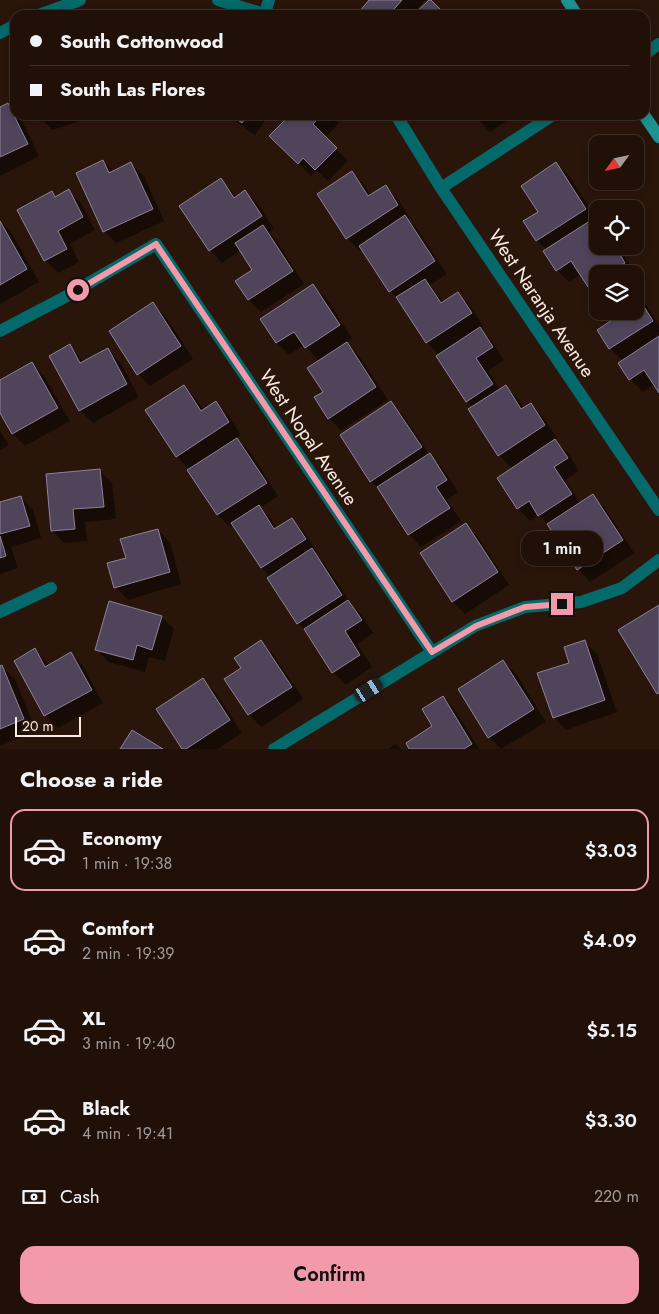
<!DOCTYPE html>
<html lang="en">
<head>
<meta charset="utf-8">
<style>
  body { margin:0; font-family:Jost,sans-serif; background:#2d1e16; color:#f1f3f6; height:100vh; display:flex; flex-direction:column; font-size:19px; white-space:nowrap }
  * { box-sizing:border-box; margin:0 }
  p { font-size:16px; color:#a29d9c }
  .icon { flex:none; width:28px; height:28px; fill:none; stroke:currentColor; stroke-width:2; stroke-linecap:round; stroke-linejoin:round }
  .map { position:relative; height:749px; overflow:hidden }
  .panel { display:flex; flex-direction:column; background:#201008; flex:1 }
  .panel>* { flex:none }
  .guide { position:absolute; left:10px; top:10px; width:640px; height:110px; border-radius:15px; box-shadow:0 2px 8px #0003,0 0 0 1px #3d3029; display:grid; align-content:center; height:110px; padding:0 20px; background:#201008 }
  .needle { width:32px; rotate:237deg }
  .controls { position:absolute; left:589px; top:135px; display:grid; gap:10px }
  .controls a { display:grid; place-items:center; width:55px; height:55px; border-radius:10px; background:#201008; box-shadow:0 2px 8px #0003,0 0 0 1px #3d3029; font-size:25px }
  .scale { position:absolute; left:15px; bottom:12px; width:66px; box-sizing:border-box; padding-left:5px; border:2px solid #faeae3; border-top:0; font-size:14px; line-height:18px; white-space:nowrap; color:#faeae3; -webkit-text-stroke:4px #2a150b; paint-order:stroke }
  .end { position:absolute; width:22px; height:22px; margin:-11px; border:6px solid #f39aaa; background:#111; box-shadow:0 0 0 2px #111 }
  .from { border-radius:50% }
  .bubble { position:absolute; height:35px; border-radius:15px; background:#201008; box-shadow:0 2px 8px #0003,0 0 0 1px #3d3029; font-size:16px; font-weight:600; line-height:35px; text-align:center }
  .car { position:absolute; width:15px; height:30px; margin:-15px -8px; border-radius:6px; box-shadow:0 0 4px 1px #0007; background:linear-gradient(#222 24%,#8ab4d8 0 40%,#222 0 76%,#8ab4d8 0 86%,#222 0) }
  .guide b { display:flex; align-items:center; gap:18px; height:48px; font-size:19px }
  .guide b+b { border-top:1px solid #3d3029 }
  .guide i { width:12px; height:12px; background:#f1f3f6 }
  ul { padding:0; list-style:none }
  li { display:flex; align-items:center; gap:15px; height:82px; margin:0 10px 8px; padding:0 10px; border:2px solid transparent; border-radius:15px }
  li div { flex:1 }
  li b { display:block; font-size:19px }
  li em { font-style:normal; font-weight:600 }
  li.selected { border-color:#f39aaa }
  li>.icon { width:45px; height:45px; stroke-width:1.5 }
  h2 { padding:0 20px; font-size:22px; line-height:60px }
  .pay { display:flex; align-items:center; gap:12px; height:55px; padding:0 20px; font-size:19px }
  .pay p { margin-inline-start:auto }
  .button { display:flex; gap:10px; margin-top:auto; padding:10px 20px }
  .button a { flex:1; height:58px; border-radius:15px; background:#f39aaa; color:#111; font-size:20px; font-weight:600; line-height:58px; text-align:center }
  .map>svg:first-child { display:block }
</style>
</head>
<body>
<div class="map">
<svg width="659" height="749" viewBox="0 0 659 749">
  <rect width="100%" height="100%" fill="#2a150b"/>
  <!-- shadow -->
  <path fill="#0007" d="M371,0H425L412,15H364Z
    M7,105L15,112V115L20,117L39,156L0,176V108Z
    M39,115H99L52,130Z
    M227,115H269L255,135Z
    M292,115H330L339,123L325,138L348,161L328,181L316,170L311,176L271,136Z
    M474,115H515L490,132Z
    M103,161L114,172L131,164L144,176L164,221L116,243L104,231Z
    M556,164L569,176L598,221V246H618L637,276L635,277V274H598V294L589,286L582,274L569,282L557,270L547,250L537,241L525,222L539,212Z
    M352,173L364,185L371,196L385,187L398,199L410,218L408,220L417,229L447,274L430,285L443,302L458,293L470,306L483,326L479,328L492,341L504,360L488,371L500,390L505,386L518,399L524,409L531,404L543,417L557,438L554,440L568,453L579,471L565,480L580,503L592,496L605,508L634,553L590,582L578,569L550,527L539,515L530,521L518,508L513,469L499,455L470,410L473,407L467,401L439,355L427,342L400,301L390,291L362,249L360,251L347,238Z
    M221,180L237,197L245,192L258,204L274,229L269,232L275,239L304,284L261,312L248,299L254,271L241,250L222,263L210,250Z
    M69,191L81,203L95,230L70,244L79,262L58,273L45,260L52,192L57,197Z
    M0,221L11,232L39,282L0,304Z
    M313,286L326,298L352,338L346,342L359,356L388,400L341,430L329,418L319,361L304,345L289,355L277,343L262,319Z
    M635,288L659,325V391L655,384L643,392L630,379L623,361L610,348L598,330L616,318L635,311Z
    M153,304L166,317L193,359L150,386L138,374Z
    M70,346L84,362L107,349L120,362L139,397L93,423L80,410Z
    M32,363L44,376L70,421L25,446L13,434L0,411V381Z
    M183,386L196,399L204,411L215,403L228,415L241,435L236,438L250,452L278,496L260,508L271,519L277,529L292,519L304,532L317,552L315,553L324,563L352,605L361,614L373,633L357,644L372,667L346,685L333,672L307,632L298,623L271,577L262,568L234,525L230,527L218,515L189,471L190,470L176,456Z
    M391,403L403,415L430,455L442,467L458,492L447,500L461,521L421,547L409,534L381,491L371,481Z
    M0,431L9,445L0,450Z
    M100,471L112,483L116,519L85,522L87,541L64,543L52,530Z
    M21,497L33,510L41,538L11,547L18,568L0,574V503Z
    M466,525L478,537L509,585L465,614L453,602Z
    M157,530L170,542L181,584L128,600L116,587L127,559Z
    M161,617L174,629L165,661L149,657L145,672L109,662L97,650Z
    M261,641L273,654L303,699L261,727L249,714Z
    M584,642L597,654L617,712L566,730L554,717Z
    M35,650L49,666L71,654L83,666L103,703L58,728L45,715Z
    M503,662L516,674L546,722L501,749L489,737L459,689Z
    M2,667L15,679L36,731L0,746V668Z
    M203,680L215,692L242,733L218,749H183Z
    M443,697L455,710L479,749H411L434,727Z
    M396,744L401,749H388Z"/>
  <!-- building -->
  <path fill="#4f445a" stroke="#8d829b" d="M369,0H402L389,15H363L359,12Z
    M429,0H431L446,15H413Z
    M8,103L28,144L0,157V107Z
    M231,115H248L242,123Z
    M290,115H322L313,124L337,148L315,170L303,158L298,164L269,136Z
    M103,160L109,173L131,162L153,209L103,232L76,173Z
    M556,162L586,209L536,241L523,221L538,212L521,186Z
    M352,171L368,196L386,185L398,205L346,239L317,194Z
    M221,178L234,198L245,190L262,216L209,251L179,206Z
    M69,189L83,217L58,231L67,249L44,261L17,210L52,191L55,197Z
    M405,215L435,261L389,292L359,246Z
    M596,217L598,220V246H615L625,263L608,274H598V281L588,287L571,261L556,271L543,251Z
    M0,221L27,269L0,285Z
    M263,225L293,271L248,300L235,281L252,270L235,243Z
    M425,279L441,303L458,292L472,313L426,343L396,297Z
    M313,284L340,325L305,348L294,332L276,343L260,319Z
    M635,292L653,321L609,349L597,330L615,318L610,311H635Z
    M153,302L181,346L137,375L109,331Z
    M480,327L493,347L476,358L493,384L466,402L436,356Z
    M659,336V393L644,370L629,380L618,363Z
    M347,342L376,387L328,419L314,397L323,392L307,368Z
    M70,344L80,363L108,348L127,384L79,411L49,356Z
    M32,362L58,408L12,434L0,413V380Z
    M184,385L201,411L216,401L229,422L176,457L145,410Z
    M506,385L521,409L531,403L545,425L498,456L468,409Z
    M391,401L422,447L370,482L340,435Z
    M237,438L267,483L217,515L187,470Z
    M555,439L568,458L554,467L572,494L538,516L529,501L517,509L497,478Z
    M430,453L447,480L436,487L450,508L408,535L377,487Z
    M100,469L104,507L73,509L75,529L51,531L46,474Z
    M593,494L623,540L577,570L547,524Z
    M21,496L30,526L0,534V502Z
    M259,505L274,529L292,518L306,539L261,568L231,523Z
    M466,523L498,572L452,602L420,553Z
    M158,529L170,572L114,588L107,563L126,558L120,539Z
    M0,536L6,556L0,558Z
    M312,548L342,595L297,624L267,578Z
    M348,600L362,620L345,631L360,655L332,673L304,629Z
    M109,601L162,616L152,650L137,645L133,660L95,650Z
    M659,605V693L657,694L618,630Z
    M261,640L292,687L248,715L224,679L241,668L234,658Z
    M585,640L605,700L553,718L537,673L569,663L564,647Z
    M35,648L45,667L71,652L92,690L44,716L14,661Z
    M503,660L534,709L488,738L458,689Z
    M2,665L24,719L0,729V666Z
    M203,678L230,720L186,749H182L156,709Z
    M443,696L472,744L464,749H409L406,743L432,726L422,709Z
    M132,730L163,749H120Z"/>
  <g fill="none" stroke-linecap="round" stroke-linejoin="round">
    <!-- street -->
    <path stroke="#04696a" stroke-width="12" d="M218,0L268,15
      M265,13L269,0
      M39,15L80,0
      M0,33L15,25
      M645,54L659,44
      M396,115L441,188L659,510
      M441,188L553,115
      M0,331L63,298L156,244L432,652
      M0,612L51,588
      M274,749L475,626L525,607L581,602L622,588L659,560"/>
    <!-- secondary -->
    <path stroke="#1d9293" stroke-width="12" d="M567,0L577,15
      M644,115L659,137"/>
  </g>
  <g fill="none" stroke-linecap="round" stroke-linejoin="round">
    <!-- route -->
    <path stroke="#f39aaa" stroke-width="6" d="M78,290L156,244L432,652L476,626L525,607L562,604"/>
  </g>
  <g text-anchor="middle" stroke-width="4" stroke-linejoin="round" paint-order="stroke">
    <!-- street labels -->
    <g font-size="19" fill="#faeae3" stroke="#2a150b">
      <text transform="translate(542 303) rotate(56)" y="7">West Naranja Avenue</text>
      <text transform="translate(309 437) rotate(56)" y="7">West Nopal Avenue</text>
    </g>
  </g>
</svg>
<div class="controls">
<a><svg class="needle" viewBox="-14 -14 28 28"><path d="M0-13l5 13h-10z" fill="#e53935"/><path d="M0 13l5-13h-10z" fill="#a29d9c"/></svg></a>
<a><svg class="icon" aria-label="locate" viewBox="0 0 24 24"><circle cx="12" cy="12" r="6"/><path d="M12 2v4M12 18v4M2 12h4M18 12h4"/></svg></a>
<a><svg class="icon" aria-label="layers" viewBox="0 0 24 24"><path d="M12 4l9 5-9 5-9-5zM3 14l9 5 9-5"/></svg></a>
</div>
<div class="scale">20 m</div>
<i class="end from" style="left:78px;top:290px"></i>
<i class="end" style="left:562px;top:604px"></i>
<div class="bubble" style="left:521px;top:531px;width:82px">1 min</div>
<i class="car" style="left:369px;top:690px;rotate:58deg"></i>
<div class="guide">
<b><i class="from"></i>South Cottonwood</b>
<b><i></i>South Las Flores</b>
</div>
</div>
<section class="panel">
<h2>Choose a ride</h2>
<ul>
<li class="selected"><svg class="icon" aria-label="car" viewBox="0 0 24 24"><path d="M5 17H2v-5l4-1 3-4h7l3 4 3 1v5h-3M9 17h6M6 11h13"/><circle cx="7" cy="17" r="2"/><circle cx="17" cy="17" r="2"/></svg><div><b>Economy</b><p>1 min · 19:38</p></div><em>$3.03</em></li>
<li><svg class="icon" aria-label="car" viewBox="0 0 24 24"><path d="M5 17H2v-5l4-1 3-4h7l3 4 3 1v5h-3M9 17h6M6 11h13"/><circle cx="7" cy="17" r="2"/><circle cx="17" cy="17" r="2"/></svg><div><b>Comfort</b><p>2 min · 19:39</p></div><em>$4.09</em></li>
<li><svg class="icon" aria-label="car" viewBox="0 0 24 24"><path d="M5 17H2v-5l4-1 3-4h7l3 4 3 1v5h-3M9 17h6M6 11h13"/><circle cx="7" cy="17" r="2"/><circle cx="17" cy="17" r="2"/></svg><div><b>XL</b><p>3 min · 19:40</p></div><em>$5.15</em></li>
<li><svg class="icon" aria-label="car" viewBox="0 0 24 24"><path d="M5 17H2v-5l4-1 3-4h7l3 4 3 1v5h-3M9 17h6M6 11h13"/><circle cx="7" cy="17" r="2"/><circle cx="17" cy="17" r="2"/></svg><div><b>Black</b><p>4 min · 19:41</p></div><em>$3.30</em></li>
</ul>
<div class="pay"><svg class="icon" aria-label="cash" viewBox="0 0 24 24"><path d="M3 7h18v10H3z"/><circle cx="12" cy="12" r="2"/></svg>Cash<p>220 m</p></div>
<div class="button"><a>Confirm</a></div>
</section>
</body>
</html>
